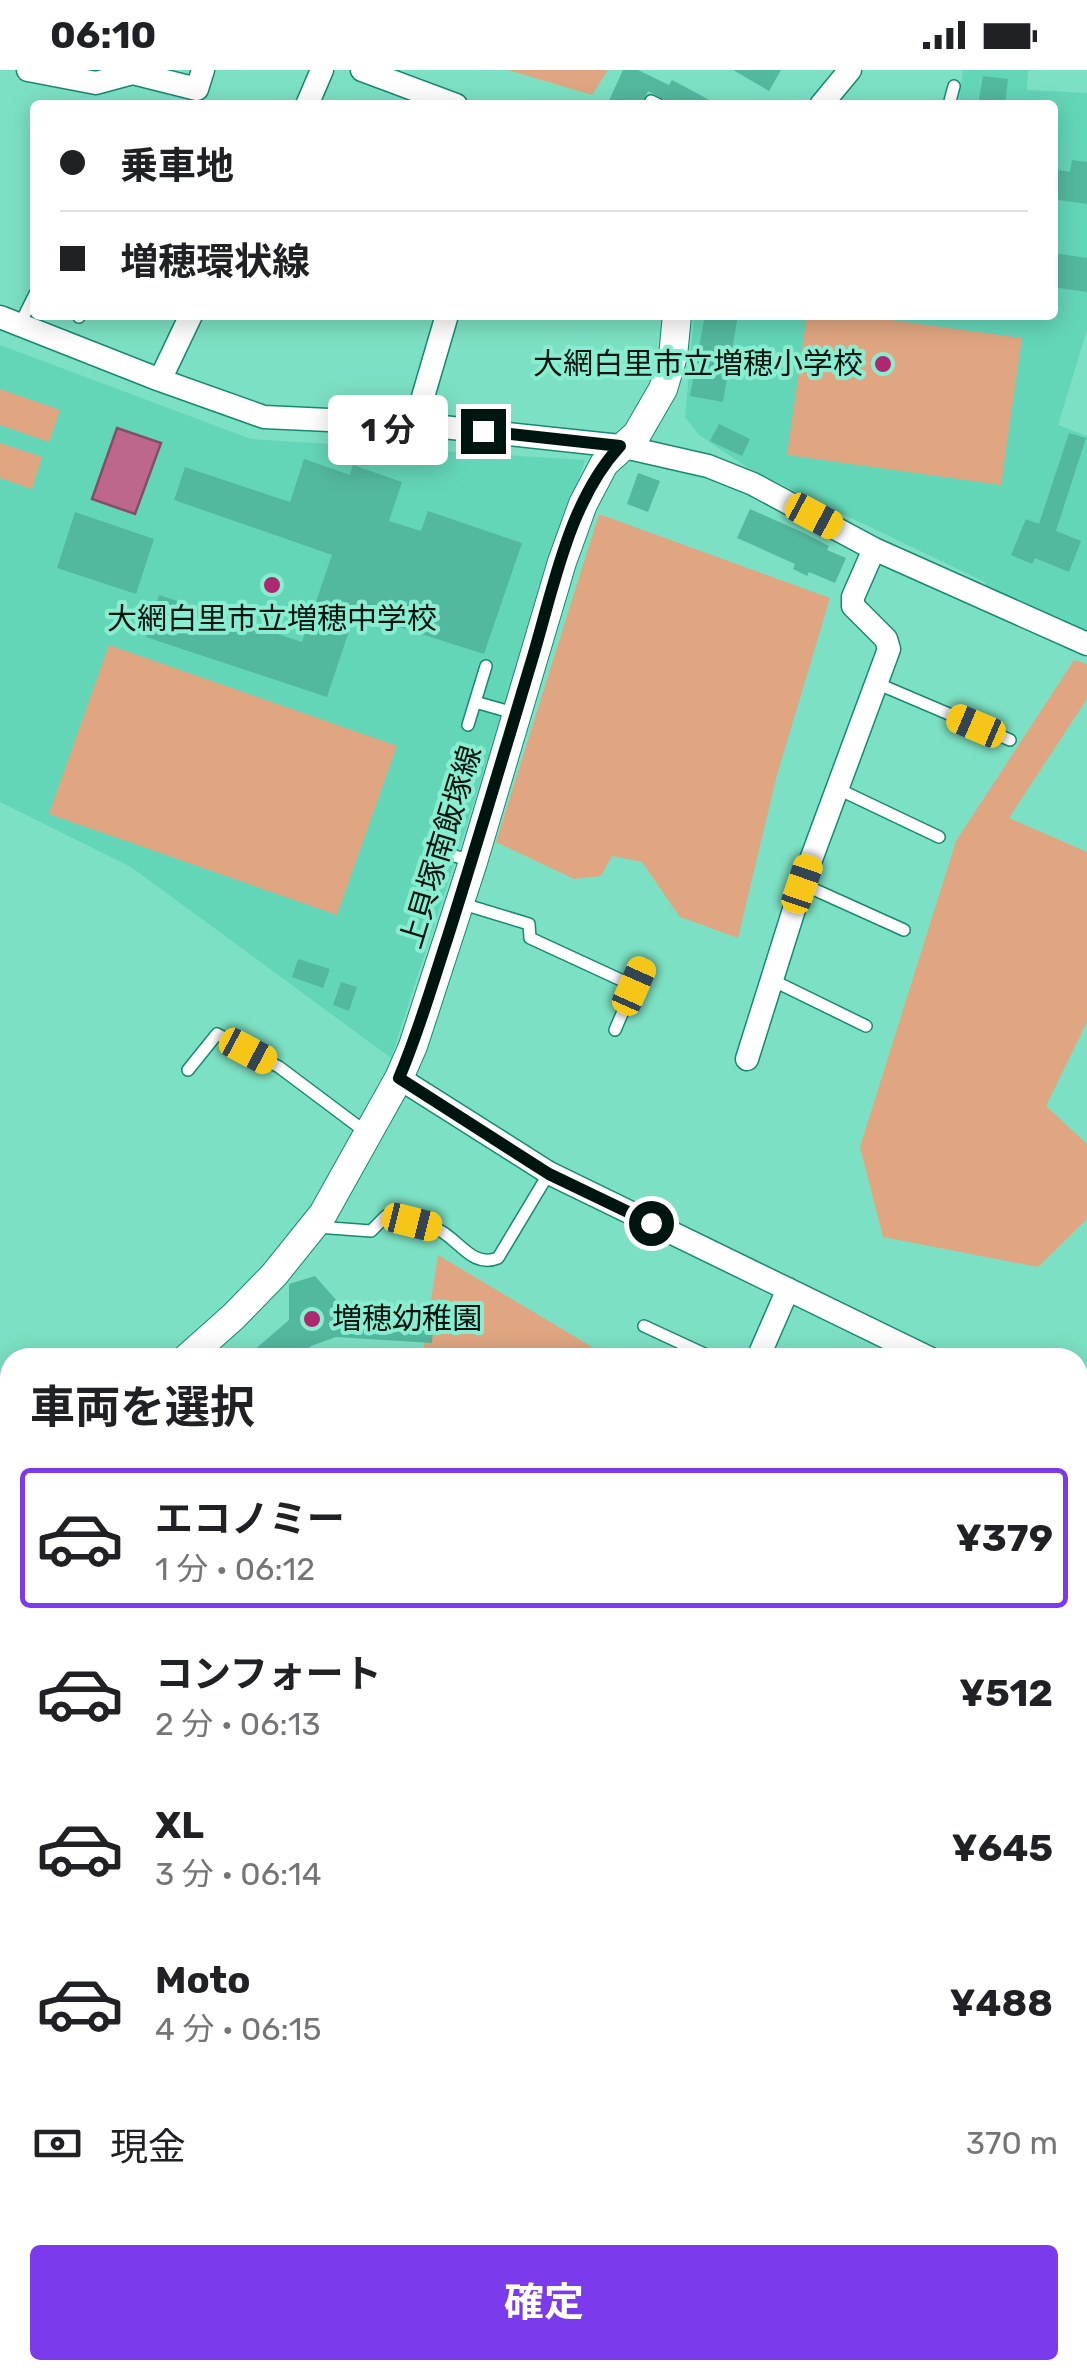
<!DOCTYPE html>
<html lang="ja">
<head>
<meta charset="utf-8">
<style>
  body { margin:0; font-family:Rubik,"Noto Sans JP",sans-serif; background:#f6f6f6; color:#202124; height:100vh; display:flex; flex-direction:column; font-size:38px; white-space:nowrap }
  * { box-sizing:border-box; margin:0 }
  p { font-size:32px; color:#757577 }
  .icon { flex:none; width:55px; height:55px; fill:none; stroke:currentColor; stroke-width:2; stroke-linecap:round; stroke-linejoin:round }
  .map { position:relative; flex:1; overflow:hidden }
  .sheet { position:absolute; left:0px; top:1278px; width:1088px; height:1032px; display:flex; flex-direction:column; background:#fff; border-radius:30px 30px 0 0; box-shadow:0 5px 25px #0003 }
  .sheet>* { flex:none }
  .hud { position:absolute; left:30px; top:30px; width:1028px; height:220px; border-radius:10px; box-shadow:0 5px 25px #0003; display:grid; align-content:center; height:220px; padding:0 30px; background:#fff }
  .end { position:absolute; width:45px; height:45px; margin:-22px; border:12px solid #011510; background:#fff; box-shadow:0 0 0 5px #fff }
  .from { border-radius:50% }
  .bubble { position:absolute; height:70px; border-radius:10px; background:#fff; box-shadow:0 5px 25px #0003; font-size:32px; font-weight:700; line-height:70px; text-align:center }
  .car { position:absolute; width:30px; height:60px; margin:-30px -15px; border-radius:12px; box-shadow:0 0 8px 2px #0007; background:linear-gradient(#f5c518 24%,#345 0 40%,#f5c518 0 76%,#345 0 86%,#f5c518 0) }
  .hud b { display:flex; align-items:center; gap:35px; height:95px; font-size:38px }
  .hud b+b { border-top:2px solid #e0e0e0 }
  .hud i { width:25px; height:25px; background:#202124 }
  ul { padding:0; list-style:none }
  li { display:flex; align-items:center; gap:30px; height:140px; margin:0 20px 15px; padding:0 10px; border:5px solid transparent; border-radius:10px }
  li div { flex:1 }
  li b { display:block; font-size:38px }
  li em { font-style:normal; font-weight:700 }
  li.current { border-color:#7c3aed }
  li>.icon { width:90px; height:90px; stroke-width:1.5 }
  h2 { padding:0 30px; font-size:45px; line-height:120px }
  .pay { display:flex; align-items:center; gap:25px; height:110px; padding:0 30px; font-size:38px }
  .pay p { margin-inline-start:auto }
  .cta { display:flex; gap:20px; margin-top:auto; padding:20px 30px }
  .cta a { flex:1; height:115px; border-radius:10px; background:#7c3aed; color:#fff; font-size:40px; font-weight:700; line-height:115px; text-align:center }
  .status { display:flex; justify-content:space-between; align-items:center; height:70px; padding:0 50px; background:#fff; direction:ltr }
  .status svg { height:28px; fill:currentColor }
  .map>svg:first-child { display:block }
</style>
</head>
<body>
<div class="status"><b>06:10</b><svg viewBox="0 0 49 12"><path d="M0 12V9h3v3zM5 12V6h3v6zM10 12V3h3v9zM15 12V0h3v12zM26 1h20v11H26zM47 4h2v5h-2z"/></svg></div>
<div class="map">
<svg width="1087" height="2309" viewBox="0 0 1087 2309">
  <rect width="100%" height="100%" fill="#7ce1c4"/>
  <!-- built -->
  <path fill="#64d6b8" d="M963,0H1028L1027,20L1087,23V260L1058,355L1087,366V562L987,518L985,512L751,400L699,365L685,347L694,245H1052V35H958Z
    M0,275L251,369L585,390L391,988L131,797L0,732Z"/>
  <!-- green -->
  <path fill="#e0a681" d="M508,0H608L592,25Z
    M807,245H855L1022,268L1001,415L787,385Z
    M0,319L60,340L49,372L0,355Z
    M0,373L42,387L32,419L0,408Z
    M599,444L830,528L777,705L738,868L680,847L642,792L612,786L601,806L574,809L496,772Z
    M109,575L397,676L337,845L49,744Z
    M1074,590L1087,594V629L1009,748L1087,782V952L1046,1036L1087,1074V1149L1038,1197L883,1167L860,1077L956,771Z
    M438,1185L609,1287L422,1288Z
    M1087,1816V2007L1078,2026V1836Z
    M0,2158L10,2161V2263L0,2287Z
    M404,2300H513L510,2309H402Z
    M795,2300H869L865,2309H790Z"/>
  <!-- water -->
  <path fill="#be678d" stroke="#854e68" stroke-width="2.5" d="M117,358L161,373L135,444L92,429Z"/>
  <!-- building -->
  <path fill="#53b99e" d="M623,0H638L669,15L672,10L719,35H674L648,21L641,35H607Z
    M733,0H781L769,21Z
    M983,6L1008,9L1005,35H978Z
    M1072,90L1087,92V134L1052,129V99L1070,102Z
    M1052,183L1087,188V222L1052,217Z
    M705,245H738L723,332L690,326Z
    M719,354L750,369L742,386L710,371Z
    M1069,363L1086,368L1056,461L1081,471L1069,502L1035,488L1032,494L1011,485L1026,449L1039,454Z
    M304,389L350,405L353,395L402,412L389,451L421,461L428,441L522,473L484,584L355,543L327,627L146,567L159,525L302,572L332,485L174,430L185,397L290,432Z
    M638,403L660,411L648,442L627,434Z
    M750,439L804,463L829,476L827,480L846,488L835,513L809,502L807,506L793,499L795,494L737,468Z
    M75,442L154,469L136,524L57,498Z
    M298,889L330,899L323,918L292,907Z
    M341,912L357,917L349,941L333,935Z
    M315,1206L338,1232L434,1237L432,1273L336,1267L311,1276L298,1288H245L289,1250V1214Z"/>
  <g fill="none" stroke-linecap="round" stroke-linejoin="round">
    <!-- service casing -->
    <g stroke="#168a71" stroke-width="14">
      <path id="service" d="M651,31L659,35
        M949,35L954,16
        M79,247L80,245
        M20,254L35,224
        M876,613L1010,670
        M475,632L514,643
        M468,655L486,596
        M836,718L939,767
        M432,779L471,791
        M802,814L904,860
        M463,834L529,854L530,868L634,916
        M772,910L866,956
        M615,960L643,895
        M188,1000L217,964L279,997L367,1063
        M317,1157L371,1161L386,1146C402,1150 420,1152 435,1158C458,1167 471,1199 498,1188L549,1103
        M644,1256L713,1288
        M0,1351L10,1354
        M288,2309L292,2300"/>
    </g>
    <!-- minor casing -->
    <g stroke="#168a71" stroke-width="25">
      <path id="minor" d="M28,0L96,13L133,3L197,19L203,0
        M362,0L456,35
        M307,35L322,0
        M821,35L850,0
        M0,247L160,310L264,347L415,354L620,376L708,396L753,414L874,479L1087,574
        M160,310L191,245
        M415,354L447,245
        M747,989L802,814L889,579L886,569L853,536V527L874,479
        M399,1008L549,1103L929,1288
        M758,1288L788,1219
        M1078,1357L1087,1361
        M1078,1525L1087,1531
        M1078,1633L1087,1637
        M0,2143L10,2146
        M934,2309L937,2300"/>
    </g>
    <!-- tertiary casing -->
    <g stroke="#168a71" stroke-width="30">
      <path id="tertiary" d="M187,1288L233,1247L274,1205L323,1144L399,1008L413,976L473,792L562,492L583,434L604,394L637,364L663,319L673,286L677,245
        M0,1450L10,1435
        M0,1602L10,1607
        M1078,2063L1087,2067"/>
    </g>
    <!-- service -->
    <use href="#service" stroke="#fff" stroke-width="11"/>
    <!-- minor -->
    <use href="#minor" stroke="#fff" stroke-width="22"/>
    <!-- tertiary -->
    <use href="#tertiary" stroke="#fff" stroke-width="28"/>
  </g>
  <g fill="none" stroke-linecap="round" stroke-linejoin="round">
    <!-- route -->
    <path stroke="#011510" stroke-width="12" d="M483,361L620,376C568,432 553,521 531,593C504,683 477,774 449,863C433,912 419,961 399,1008L549,1104L651,1153"/>
  </g>
  <!-- markers -->
  <g fill="#ad286e" stroke="#89eed1" stroke-width="4">
    <circle cx="883" cy="294" r="10"/>
    <circle cx="272" cy="515" r="10"/>
    <circle cx="312" cy="1249" r="10"/>
  </g>
  <g text-anchor="middle" stroke-width="8" stroke-linejoin="round" paint-order="stroke">
    <!-- poi labels -->
    <g font-size="30" fill="#011510" stroke="#89eed1" text-anchor="end">
      <text x="863" y="304">大網白里市立増穂小学校</text>
      <text x="272" y="559" text-anchor="middle">大網白里市立増穂中学校</text>
      <text x="332" y="1259" text-anchor="start">増穂幼稚園</text>
    </g>
    <!-- street labels -->
    <g font-size="30" fill="#011510" stroke="#89eed1">
      <text transform="translate(441 777) rotate(-73)" y="10">上貝塚南飯塚線</text>
    </g>
  </g>
</svg>
<i class="end from" style="left:651px;top:1153px"></i>
<i class="end" style="left:483px;top:361px"></i>
<div class="bubble" style="left:328px;top:325px;width:120px">1 分</div>
<i class="car" style="left:814px;top:446px;rotate:118deg"></i>
<i class="car" style="left:976px;top:656px;rotate:293deg"></i>
<i class="car" style="left:802px;top:814px;rotate:19deg"></i>
<i class="car" style="left:634px;top:916px;rotate:24deg"></i>
<i class="car" style="left:248px;top:981px;rotate:118deg"></i>
<i class="car" style="left:412px;top:1152px;rotate:104deg"></i>
<div class="hud">
<b><i class="from"></i>乗車地</b>
<b><i></i>増穂環状線</b>
</div>
<section class="sheet">
<h2>車両を選択</h2>
<ul>
<li class="current"><svg class="icon" aria-label="car" viewBox="0 0 24 24"><path d="M5 17H2v-5l4-1 3-4h7l3 4 3 1v5h-3M9 17h6M6 11h13"/><circle cx="7" cy="17" r="2"/><circle cx="17" cy="17" r="2"/></svg><div><b>エコノミー</b><p>1 分 · 06:12</p></div><em>¥379</em></li>
<li><svg class="icon" aria-label="car" viewBox="0 0 24 24"><path d="M5 17H2v-5l4-1 3-4h7l3 4 3 1v5h-3M9 17h6M6 11h13"/><circle cx="7" cy="17" r="2"/><circle cx="17" cy="17" r="2"/></svg><div><b>コンフォート</b><p>2 分 · 06:13</p></div><em>¥512</em></li>
<li><svg class="icon" aria-label="car" viewBox="0 0 24 24"><path d="M5 17H2v-5l4-1 3-4h7l3 4 3 1v5h-3M9 17h6M6 11h13"/><circle cx="7" cy="17" r="2"/><circle cx="17" cy="17" r="2"/></svg><div><b>XL</b><p>3 分 · 06:14</p></div><em>¥645</em></li>
<li><svg class="icon" aria-label="car" viewBox="0 0 24 24"><path d="M5 17H2v-5l4-1 3-4h7l3 4 3 1v5h-3M9 17h6M6 11h13"/><circle cx="7" cy="17" r="2"/><circle cx="17" cy="17" r="2"/></svg><div><b>Moto</b><p>4 分 · 06:15</p></div><em>¥488</em></li>
</ul>
<div class="pay"><svg class="icon" aria-label="cash" viewBox="0 0 24 24"><path d="M3 7h18v10H3z"/><circle cx="12" cy="12" r="2"/></svg>現金<p>370 m</p></div>
<div class="cta"><a>確定</a></div>
</section>
</div>
</body>
</html>
